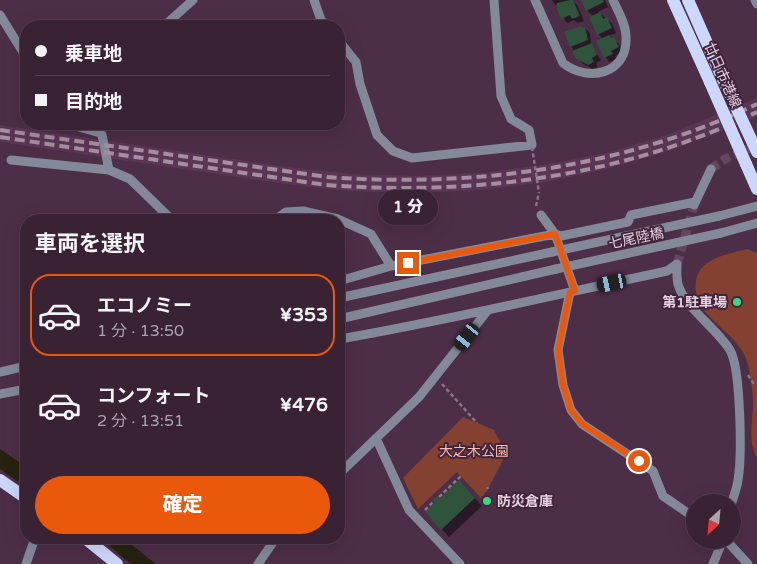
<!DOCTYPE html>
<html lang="ja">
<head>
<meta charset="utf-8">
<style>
  body { margin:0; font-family:"Varela Round","Noto Sans JP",sans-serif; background:#452f41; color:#f1f3f6; height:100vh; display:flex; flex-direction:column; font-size:19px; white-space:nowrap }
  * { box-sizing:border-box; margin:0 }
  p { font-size:16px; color:#aba4ad }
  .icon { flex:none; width:28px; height:28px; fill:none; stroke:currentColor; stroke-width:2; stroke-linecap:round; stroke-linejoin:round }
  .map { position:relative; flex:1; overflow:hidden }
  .drawer { position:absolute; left:20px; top:214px; width:325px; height:330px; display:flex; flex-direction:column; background:#3a2235; border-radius:20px; box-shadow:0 5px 20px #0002,0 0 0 1px #543f50 }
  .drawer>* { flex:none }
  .guide { position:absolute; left:20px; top:20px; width:325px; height:110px; border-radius:20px; box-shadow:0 5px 20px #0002,0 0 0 1px #543f50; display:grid; align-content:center; height:110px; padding:0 15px; background:#3a2235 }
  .needle { width:32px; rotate:206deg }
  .fabs { position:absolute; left:686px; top:494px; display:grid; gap:10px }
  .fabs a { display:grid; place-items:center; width:55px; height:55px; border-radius:50%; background:#3a2235; box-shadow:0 5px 20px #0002,0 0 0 1px #543f50; font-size:25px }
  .end { position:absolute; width:22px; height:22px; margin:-11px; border:6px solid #ea580c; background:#fff; box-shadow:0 0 0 2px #fff }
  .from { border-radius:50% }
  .bubble { position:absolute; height:35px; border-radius:18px; background:#3a2235; box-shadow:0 5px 20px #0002,0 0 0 1px #543f50; font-size:16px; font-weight:800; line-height:35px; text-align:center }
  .car { position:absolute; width:15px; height:30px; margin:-15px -8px; border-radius:6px; box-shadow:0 0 4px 1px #0007; background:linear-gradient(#222 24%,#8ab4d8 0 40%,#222 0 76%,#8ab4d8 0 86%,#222 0) }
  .guide b { display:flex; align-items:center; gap:18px; height:48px; font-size:19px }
  .guide b+b { border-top:1px solid #543f50 }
  .guide i { width:12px; height:12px; background:#f1f3f6 }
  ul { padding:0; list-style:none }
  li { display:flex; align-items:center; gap:15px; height:82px; margin:0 10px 8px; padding:0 5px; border:2px solid transparent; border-radius:20px }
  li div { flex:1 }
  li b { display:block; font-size:19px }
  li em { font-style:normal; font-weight:800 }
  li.on { border-color:#ea580c }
  li>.icon { width:45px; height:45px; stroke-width:1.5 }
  h2 { padding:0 15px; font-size:22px; line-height:60px }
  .button { display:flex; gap:10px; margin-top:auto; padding:10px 15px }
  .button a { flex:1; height:58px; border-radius:30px; background:#ea580c; color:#fff; font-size:20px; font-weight:800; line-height:58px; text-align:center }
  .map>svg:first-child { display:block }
</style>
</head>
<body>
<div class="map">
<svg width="757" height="564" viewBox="0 0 757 564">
  <rect width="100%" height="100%" fill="#4d2e47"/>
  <!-- built -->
  <path fill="#5b3654" d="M757,98V117L672,150L610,168L546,182L481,190L416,193L350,191L285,184L0,142V125L287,167L351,174L415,176L479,173L543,165L606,153L667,135Z"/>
  <!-- green -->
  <path fill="#844132" d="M747,249L757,253V458C748,442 752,425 753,406C753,393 751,374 747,361C738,331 690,316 696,281C699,258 729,254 747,249Z
    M463,417L494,430L506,454L488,489L481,498L457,472L418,509L403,478Z"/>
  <!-- water -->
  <path fill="#272210" d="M0,449L26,467V487L0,469Z
    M100,538H123L156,564H131Z"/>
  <!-- shadow -->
  <path fill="#0007" d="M552,0H572L577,5L584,21L578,23L574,20L567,23Z
    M583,0H605L608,7L598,12L612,23L616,33L608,36L618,43L623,52L615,56L617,59L610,62L605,57L603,39L598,34L594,17L587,10Z
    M585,28L590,33L591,45L601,60L596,63L598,67L593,69L582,63L571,46Z
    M467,489L482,506L449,537L427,513L440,500Z"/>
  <!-- building -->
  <path fill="#2f543b" d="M570,0H573L580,16L572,19L570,15L561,19L556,6L557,3Z
    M581,0H603L604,2L586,11Z
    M600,12L603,19L607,17L612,28L597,35L589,17Z
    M581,26L582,28L585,27L588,40L570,47L564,32Z
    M609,35L611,38L614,37L619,47L611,51L613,54L604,58L596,41Z
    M592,43L597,55L592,58L594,62L588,65L575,58L572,51Z
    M459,480L475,498L441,530L425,512L435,503L433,500L437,496L440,499Z"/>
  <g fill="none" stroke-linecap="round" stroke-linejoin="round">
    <!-- minor-tunnel -->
    <path stroke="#64465e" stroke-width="9" stroke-dasharray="9 4.5" stroke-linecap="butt" d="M711,169L725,159L757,145
      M677,264L694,206"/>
    <!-- path -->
    <path stroke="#8c7286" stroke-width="2.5" stroke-dasharray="4 2.5" stroke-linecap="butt" d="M536,206L539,193
      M748,375L753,383H757
      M442,384L477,423
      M487,487L488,489
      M439,497L461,476
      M425,510L434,501"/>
    <!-- minor -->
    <path stroke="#84899a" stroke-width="9" d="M314,0L321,20L327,26
      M535,0L563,63C588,83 628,74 626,37C626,24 618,11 613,0
      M755,0L757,4
      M0,15L26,57
      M164,26L193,0
      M339,41L356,62L360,84L377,135L393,151L412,158L532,145L529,130L511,119L501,96L494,0
      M69,124L100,133L102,135L109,170L130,179L172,220
      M11,160L109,170
      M694,205L711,169
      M541,215L555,234L575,291
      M719,216L757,206
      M275,220L286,212L303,211L338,219L371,234L391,266
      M721,233L757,223
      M677,264C677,271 676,281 679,287C686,308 717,329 730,350C741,369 742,457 738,480C737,488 734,495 732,502
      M339,281L391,266L555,234L561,236L628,222L631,215L695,202
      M570,292L558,350L563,385L571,410L582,424L653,471L663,496L695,518
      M339,298L552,252
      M339,319L556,269
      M339,337L340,339C450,320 559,294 667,271L677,264
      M0,372L26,366
      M0,394L26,389
      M376,438L409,510L460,564
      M339,474L419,397L488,310
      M726,540L748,564
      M26,564L35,538
      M258,564L276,538
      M713,564L723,540"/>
    <!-- major -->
    <path stroke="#cdd7fb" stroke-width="12" d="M673,0L710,82
      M688,0L722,77
      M746,164L757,189
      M0,480L26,498
      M85,538L117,564"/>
    <!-- rail -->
    <path stroke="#a68ea1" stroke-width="4" stroke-dasharray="10 5" stroke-linecap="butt" d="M0,130L327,177C474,188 623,168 757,104
      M0,137L326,185C473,196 623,177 757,112"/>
    <!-- path-bridge -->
    <path stroke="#8c7286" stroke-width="2.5" stroke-dasharray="4 2.5" stroke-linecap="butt" d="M532,147L539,193"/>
    <!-- minor-bridge -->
    <path stroke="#84899a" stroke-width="9" d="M552,252L719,216
      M556,269L721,233"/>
    <!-- major-bridge -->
    <path stroke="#cdd7fb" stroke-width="12" d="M722,77L757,152
      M710,82L746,164"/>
  </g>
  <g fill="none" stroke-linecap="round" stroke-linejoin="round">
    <!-- route -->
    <path stroke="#ea580c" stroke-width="6" d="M408,263L555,234L575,291L570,292L558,350L563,385L571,410L582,424L639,461"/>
  </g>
  <!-- markers -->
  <g fill="#3ad77f" stroke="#42243d" stroke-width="2">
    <circle cx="737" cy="302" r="5"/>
    <circle cx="487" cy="501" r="5"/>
  </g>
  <g text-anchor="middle" stroke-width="4" stroke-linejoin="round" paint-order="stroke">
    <!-- street labels -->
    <g font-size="14" fill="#e4d0df" stroke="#42243d">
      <text transform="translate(723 75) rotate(66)" y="5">廿日市港線</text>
      <text transform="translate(636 238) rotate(-12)" y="5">七尾陸橋</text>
    </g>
    <!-- poi labels -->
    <g font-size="14" font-weight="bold" fill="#e4d0df" stroke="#42243d" text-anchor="end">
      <text x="727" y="307">第1駐車場</text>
      <text x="497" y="506" text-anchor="start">防災倉庫</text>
    </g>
    <!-- park labels -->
    <g font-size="14" fill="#f7bbac" stroke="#42243d">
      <text x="474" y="456">大之木公園</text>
    </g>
  </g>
</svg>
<div class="fabs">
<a><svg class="needle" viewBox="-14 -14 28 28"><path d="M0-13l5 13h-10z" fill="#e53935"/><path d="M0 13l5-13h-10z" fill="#aba4ad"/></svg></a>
</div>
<i class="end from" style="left:639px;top:461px"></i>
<i class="end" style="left:408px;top:263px"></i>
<div class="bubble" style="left:378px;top:190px;width:60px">1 分</div>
<i class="car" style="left:612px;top:283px;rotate:258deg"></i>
<i class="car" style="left:467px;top:337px;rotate:218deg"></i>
<div class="guide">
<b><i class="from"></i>乗車地</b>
<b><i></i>目的地</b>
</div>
<section class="drawer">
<h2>車両を選択</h2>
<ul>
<li class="on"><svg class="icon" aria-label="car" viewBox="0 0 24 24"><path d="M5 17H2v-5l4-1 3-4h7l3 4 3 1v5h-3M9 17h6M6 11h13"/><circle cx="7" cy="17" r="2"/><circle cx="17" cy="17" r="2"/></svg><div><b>エコノミー</b><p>1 分 · 13:50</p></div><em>¥353</em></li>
<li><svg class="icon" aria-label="car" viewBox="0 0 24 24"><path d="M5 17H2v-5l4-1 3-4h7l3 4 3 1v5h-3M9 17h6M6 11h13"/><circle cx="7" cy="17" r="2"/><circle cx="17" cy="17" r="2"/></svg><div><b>コンフォート</b><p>2 分 · 13:51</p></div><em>¥476</em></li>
</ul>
<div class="button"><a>確定</a></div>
</section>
</div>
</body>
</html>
